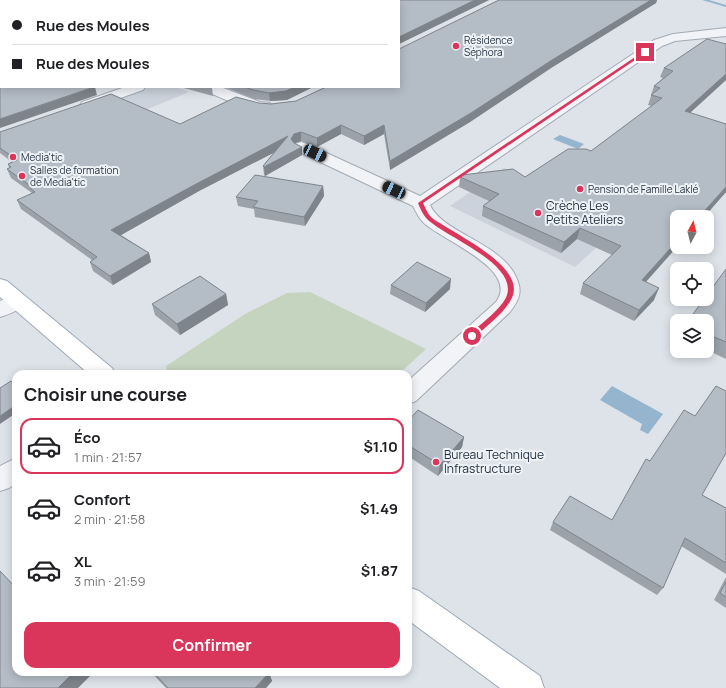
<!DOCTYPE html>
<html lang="fr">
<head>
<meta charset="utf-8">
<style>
  body { margin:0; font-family:Manrope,sans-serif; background:#f6f6f6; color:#202124; height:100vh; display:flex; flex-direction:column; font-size:15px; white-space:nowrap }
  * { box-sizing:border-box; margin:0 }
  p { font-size:13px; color:#757577 }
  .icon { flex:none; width:22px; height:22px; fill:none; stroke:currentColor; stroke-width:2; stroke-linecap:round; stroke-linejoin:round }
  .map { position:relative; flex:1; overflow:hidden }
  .drawer { position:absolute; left:12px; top:370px; width:400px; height:306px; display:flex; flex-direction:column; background:#fff; border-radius:12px; box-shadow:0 2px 10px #0003 }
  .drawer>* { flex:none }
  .top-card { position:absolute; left:0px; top:0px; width:400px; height:88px; box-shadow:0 2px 10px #0003; display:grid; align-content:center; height:88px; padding:0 12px; background:#fff }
  .needle { width:26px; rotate:7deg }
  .buttons { position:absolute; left:670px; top:210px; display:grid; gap:8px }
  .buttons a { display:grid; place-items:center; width:44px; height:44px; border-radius:8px; background:#fff; box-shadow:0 2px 10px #0003; font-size:20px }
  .end { position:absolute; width:18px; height:18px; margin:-9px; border:5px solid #da365b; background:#fff; box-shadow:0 0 0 2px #fff }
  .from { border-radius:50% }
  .car { position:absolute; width:12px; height:24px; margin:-12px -6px; border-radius:5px; box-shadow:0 0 3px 1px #0007; background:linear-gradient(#222 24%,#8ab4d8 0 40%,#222 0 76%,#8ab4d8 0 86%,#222 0) }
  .top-card b { display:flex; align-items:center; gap:14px; height:38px; font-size:15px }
  .top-card b+b { border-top:1px solid #e0e0e0 }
  .top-card i { width:10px; height:10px; background:#202124 }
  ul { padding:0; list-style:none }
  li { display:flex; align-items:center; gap:12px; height:56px; margin:0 8px 6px; padding:0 4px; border:2px solid transparent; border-radius:12px }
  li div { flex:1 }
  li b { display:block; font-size:15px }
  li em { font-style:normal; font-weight:700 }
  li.current { border-color:#da365b }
  li>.icon { width:36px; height:36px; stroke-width:1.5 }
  h2 { padding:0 12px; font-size:18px; line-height:48px }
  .button { display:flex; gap:8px; margin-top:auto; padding:8px 12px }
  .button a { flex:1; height:46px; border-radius:12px; background:#da365b; color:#fff; font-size:16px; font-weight:700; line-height:46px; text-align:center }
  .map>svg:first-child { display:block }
</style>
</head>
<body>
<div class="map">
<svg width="726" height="688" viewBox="0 0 726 688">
  <rect width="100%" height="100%" fill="#dee3e9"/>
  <!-- built -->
  <path fill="#cbd2db" d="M150,87H175L189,92L50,150L24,133Z
    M504,168L627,220L575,267L450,206Z"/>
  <!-- green -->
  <path fill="#c5d4be" d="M310,292L426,349L399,374H168L166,366L245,314L287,293Z"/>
  <!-- water -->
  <path fill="#95b4cd" d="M560,135L584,144L578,149L553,139Z
    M612,386L663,414L648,434L640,430L642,424L600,400Z"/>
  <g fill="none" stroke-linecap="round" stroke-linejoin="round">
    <!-- stream -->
    <path fill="#95b4cd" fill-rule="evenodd" d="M702,0H709L726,5V7Z"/>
    <!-- minor casing -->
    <g stroke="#a3aab3" stroke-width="2">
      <path id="minor" d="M726,28V36L675,41L662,46L430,205C442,232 495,241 514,273C523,289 521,298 510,312L416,401L408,404V381L496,302C521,269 439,239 423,222C419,218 416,212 413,206L295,150L293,147L295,144L301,142L307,144L420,196L654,40L673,34Z
        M125,87H145L143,90L92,108L87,109L82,108L80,105L82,102Z
        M201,87H221L260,102L270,103L272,106L270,109C251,114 221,97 203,90Z
        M16,294L23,296L26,301C21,310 10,314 0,317V301Z
        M16,458V483L9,488L0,491V466Z"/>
    </g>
    <!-- major casing -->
    <g stroke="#9ca8b6" stroke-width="2">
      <path id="major" d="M0,279L7,281L112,368L115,374H89L0,297Z
        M408,587L419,591L540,676L544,688H500L408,620Z"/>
    </g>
    <!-- minor -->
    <use href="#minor" fill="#f1f3f7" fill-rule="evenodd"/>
    <!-- major -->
    <use href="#major" fill="#fff" fill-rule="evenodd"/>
  </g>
  <!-- wall -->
  <path fill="#9ba2aa" d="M0,0H489L399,44L1,1V18L0,17Z
    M499,0H657L656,3L551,68L470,122L390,170L384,134L364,145L341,134L317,147L301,141L295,143L302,155L265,176L264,175L263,166L274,152L199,191L121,235L149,253L151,262L113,285L93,271L90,262L92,260L21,209L17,200L32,193L11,178L7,169L9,168L8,164L12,162L0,153V132L180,124L259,103L271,104L296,101L324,88Z
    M726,44V80L690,113L726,124V192L704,217H677L645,282L654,300L634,321L580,294L583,283L612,255L577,239L561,253L482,216L483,206L489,201L459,187L460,177H525L591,151L652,106L648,105L651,96V95L654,86L663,78L660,77L664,68Z
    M180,87H210L212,88L213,96Z
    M225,87H313L287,100L270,101L254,99Z
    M323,186L324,196L305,226L255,217L254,209L238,206L236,197Z
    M726,269V359L707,350V321Z
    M391,285L450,289L425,312L390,294Z
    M226,294L228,305L180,335L155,315L152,304Z
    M408,421L464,437L462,447L438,476L408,456Z
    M650,461L702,495L726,508V574L681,546L663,588L657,595L550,530L553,522L612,520Z
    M726,577V608L714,600Z
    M151,672H269L272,681L266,688H166Z"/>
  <!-- shaded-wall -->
  <path fill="#7e848b" d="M475,0H489L399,44V37Z
    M651,0H657L656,3L551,68L470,122L390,170V161L552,60Z
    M726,74V80L681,121L685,111Z
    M95,87L97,95L0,128V119Z
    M295,87H313L287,100L270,101L269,93Z
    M341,125V134L317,147V138Z
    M384,125V134L364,145V136Z
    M301,132V141L295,143L292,148L291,139L294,134Z
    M288,136L289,145L199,191L114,239L111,230L198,183Z
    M302,147V155L265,176L264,167Z
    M323,186L324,196L305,226L304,217Z
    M726,187V192L704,217H699Z
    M580,228L577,239L561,253L564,242Z
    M677,241V247L637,292L642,280Z
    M149,253L151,262L113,285L110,276Z
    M451,279L450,289L425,312L426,303Z
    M659,288L654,300L634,321L639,310Z
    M226,294L228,305L180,335L177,324Z
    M16,405V413L0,424V416Z
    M464,437L462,447L438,476L440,465Z
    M74,672H92L93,673L78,688H58Z
    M269,673L272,681L266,688H255Z"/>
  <!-- building -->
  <path fill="#b4bcc6" stroke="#7e848b" d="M0,0H475L399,37V1H1V12L0,11Z
    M499,0H651L552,60L471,113L390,161L384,125L364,136L341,125L317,138L301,132L294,134L291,139L294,143L302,147L264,167L263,166L288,136L198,183L111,230L149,253L110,276L90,262L97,257L17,200L35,192L30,188L32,187L7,169L11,167L8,164L17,160L0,148V132L111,94L180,124L236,97L259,103L271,104L296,101L326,87H399V49Z
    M0,32H1V87H94L0,119Z
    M707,39L726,44V74L685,111L726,124V187L699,217H677V241L642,280L659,288L639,310L583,283L621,246L580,228L564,242L483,206L499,194L460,177L462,175L513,169L525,177L568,149H586L591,151L662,98L651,95L660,88L654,86L673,71L664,68Z
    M245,87H295L286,91L269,93L253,90Z
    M255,175L323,186L304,217L253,207L258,201L236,197Z
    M417,262L451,279L426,303L391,285Z
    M726,269V342L707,334V321H688L704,299H707V295Z
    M200,276L226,294L177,324L152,304Z
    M11,381L16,385V405L0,416V388Z
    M716,386L726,391V453L702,495L726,508V563L685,538L663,588L553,522L570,496L612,520L646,459L650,461L684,410L695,416Z
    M418,410L464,437L440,465L408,445V421Z
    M0,571L16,588V672H74L58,688H0Z
    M726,582V597L720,593Z
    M153,672H269V673L255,688H168Z"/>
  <!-- route -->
  <path fill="#da365b" d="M644,51L647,52L423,203C425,207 427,213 431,217C434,220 440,223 443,225C463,238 522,267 513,295C508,311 485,327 474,338H469V335C479,325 503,308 507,295C517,263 445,237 427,219C423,215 420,208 418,203Z"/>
  <!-- markers -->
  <g fill="#da365b" stroke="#edf2f6" stroke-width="1.5">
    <circle cx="456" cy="46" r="4"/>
    <circle cx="13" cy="157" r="4"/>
    <circle cx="22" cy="176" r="4"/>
    <circle cx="580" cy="189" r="4"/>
    <circle cx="538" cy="213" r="4"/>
    <circle cx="436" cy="462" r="4"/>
  </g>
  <g text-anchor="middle" stroke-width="4" stroke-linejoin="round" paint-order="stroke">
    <!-- far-poi labels -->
    <g font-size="10" fill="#253241" stroke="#edf2f6" text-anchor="start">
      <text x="464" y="44">Résidence<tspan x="464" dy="12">Séphora</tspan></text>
      <text x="21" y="161">Media'tic</text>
      <text x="30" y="174">Salles de formation<tspan x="30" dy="12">de Media'tic</tspan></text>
      <text x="588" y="193">Pension de Famille Laklé</text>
    </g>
    <!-- poi labels -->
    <g font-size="12" fill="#253241" stroke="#edf2f6" text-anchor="start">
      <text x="546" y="210">Crèche Les<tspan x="546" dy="14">Petits Ateliers</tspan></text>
      <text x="444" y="459">Bureau Technique<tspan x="444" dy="14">Infrastructure</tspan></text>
    </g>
  </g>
</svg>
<div class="buttons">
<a><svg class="needle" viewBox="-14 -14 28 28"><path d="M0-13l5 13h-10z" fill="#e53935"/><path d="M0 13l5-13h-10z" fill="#757577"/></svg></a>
<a><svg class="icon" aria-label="locate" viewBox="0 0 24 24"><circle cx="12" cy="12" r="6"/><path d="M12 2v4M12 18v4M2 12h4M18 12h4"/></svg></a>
<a><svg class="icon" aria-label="layers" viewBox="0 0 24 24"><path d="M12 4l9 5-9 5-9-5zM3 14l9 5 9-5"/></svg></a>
</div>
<i class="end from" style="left:472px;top:336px"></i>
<i class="end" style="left:645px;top:52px"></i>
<i class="car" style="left:315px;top:153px;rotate:115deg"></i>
<i class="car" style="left:394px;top:190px;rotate:295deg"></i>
<div class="top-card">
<b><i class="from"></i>Rue des Moules</b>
<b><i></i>Rue des Moules</b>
</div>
<section class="drawer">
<h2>Choisir une course</h2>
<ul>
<li class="current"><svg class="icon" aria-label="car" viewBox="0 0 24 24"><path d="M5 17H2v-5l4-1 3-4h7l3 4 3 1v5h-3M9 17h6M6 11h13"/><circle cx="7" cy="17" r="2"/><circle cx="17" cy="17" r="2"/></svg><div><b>Éco</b><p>1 min · 21:57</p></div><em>$1.10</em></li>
<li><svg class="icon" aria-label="car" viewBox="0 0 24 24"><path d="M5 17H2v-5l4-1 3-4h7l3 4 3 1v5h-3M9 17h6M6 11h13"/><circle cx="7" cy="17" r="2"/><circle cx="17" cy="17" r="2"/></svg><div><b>Confort</b><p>2 min · 21:58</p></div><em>$1.49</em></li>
<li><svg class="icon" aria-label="car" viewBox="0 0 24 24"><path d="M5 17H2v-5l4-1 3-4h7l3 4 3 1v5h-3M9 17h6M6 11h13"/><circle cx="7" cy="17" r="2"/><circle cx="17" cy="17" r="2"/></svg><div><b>XL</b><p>3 min · 21:59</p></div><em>$1.87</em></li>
</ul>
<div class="button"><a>Confirmer</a></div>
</section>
</div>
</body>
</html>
